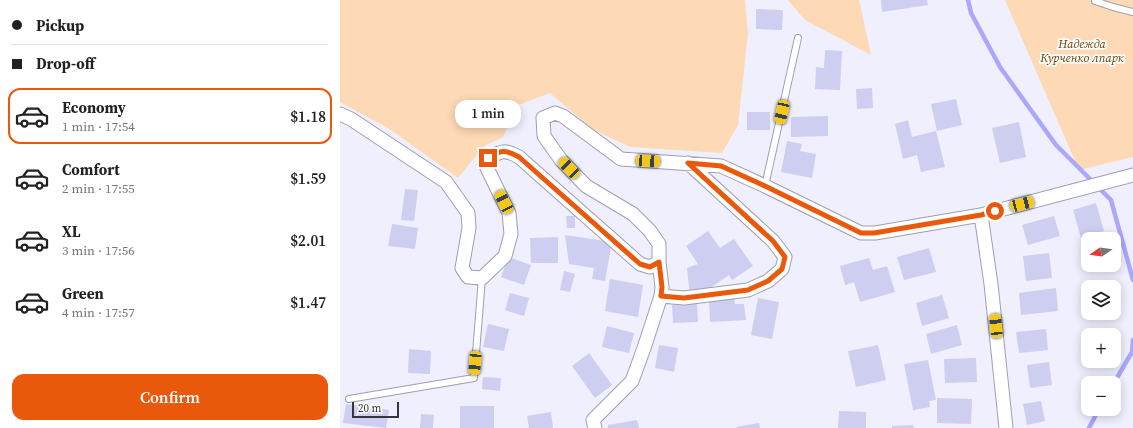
<!DOCTYPE html>
<html lang="en">
<head>
<meta charset="utf-8">
<style>
  body { margin:0; font-family:"Source Serif 4",serif; background:#f6f6f6; color:#222; height:100vh; display:flex; flex-direction:column; font-size:15px; white-space:nowrap }
  * { box-sizing:border-box; margin:0 }
  p { font-size:13px; color:#767676 }
  .icon { flex:none; width:22px; height:22px; fill:none; stroke:currentColor; stroke-width:2; stroke-linecap:round; stroke-linejoin:round }
  .map { position:relative; flex:1; overflow:hidden }
  .side { display:flex; flex-direction:column; background:#fff; width:340px }
  .side>* { flex:none }
  .guide { display:grid; align-content:center; height:88px; padding:0 12px; background:#fff }
  .needle { width:26px; rotate:257deg }
  .buttons { position:absolute; left:741px; top:232px; display:grid; gap:8px }
  .buttons a { display:grid; place-items:center; width:40px; height:40px; border-radius:8px; background:#fff; box-shadow:0 2px 10px #0003; font-size:20px }
  .scale { position:absolute; left:12px; bottom:10px; width:47px; box-sizing:border-box; padding-left:4px; border:2px solid #35353c; border-top:0; font-size:11px; line-height:14px; white-space:nowrap; color:#35353c; -webkit-text-stroke:3px #fefefe; paint-order:stroke }
  .end { position:absolute; width:18px; height:18px; margin:-9px; border:5px solid #ea580c; background:#fff; box-shadow:0 0 0 2px #fff }
  .from { border-radius:50% }
  .bubble { position:absolute; height:28px; border-radius:12px; background:#fff; box-shadow:0 2px 10px #0003; font-size:13px; font-weight:600; line-height:28px; text-align:center }
  .car { position:absolute; width:12px; height:24px; margin:-12px -6px; border-radius:5px; box-shadow:0 0 3px 1px #0007; background:linear-gradient(#f5c518 24%,#345 0 40%,#f5c518 0 76%,#345 0 86%,#f5c518 0) }
  .guide b { display:flex; align-items:center; gap:14px; height:38px; font-size:15px }
  .guide b+b { border-top:1px solid #e0e0e0 }
  .guide i { width:10px; height:10px; background:#222 }
  ul { padding:0; list-style:none }
  li { display:flex; align-items:center; gap:12px; height:56px; margin:0 8px 6px; padding:0 4px; border:2px solid transparent; border-radius:12px }
  li div { flex:1 }
  li b { display:block; font-size:15px }
  li em { font-style:normal; font-weight:600 }
  li.active { border-color:#ea580c }
  li>.icon { width:36px; height:36px; stroke-width:1.5 }
  .button { display:flex; gap:8px; margin-top:auto; padding:8px 12px }
  .button a { flex:1; height:46px; border-radius:12px; background:#ea580c; color:#fff; font-size:16px; font-weight:600; line-height:46px; text-align:center }
  main { display:flex; flex:1; min-height:0 }
  .map>svg:first-child { display:block }
</style>
</head>
<body>
<main>
<section class="side">
<div class="guide">
<b><i class="from"></i>Pickup</b>
<b><i></i>Drop-off</b>
</div>
<ul>
<li class="active"><svg class="icon" aria-label="car" viewBox="0 0 24 24"><path d="M5 17H2v-5l4-1 3-4h7l3 4 3 1v5h-3M9 17h6M6 11h13"/><circle cx="7" cy="17" r="2"/><circle cx="17" cy="17" r="2"/></svg><div><b>Economy</b><p>1 min · 17:54</p></div><em>$1.18</em></li>
<li><svg class="icon" aria-label="car" viewBox="0 0 24 24"><path d="M5 17H2v-5l4-1 3-4h7l3 4 3 1v5h-3M9 17h6M6 11h13"/><circle cx="7" cy="17" r="2"/><circle cx="17" cy="17" r="2"/></svg><div><b>Comfort</b><p>2 min · 17:55</p></div><em>$1.59</em></li>
<li><svg class="icon" aria-label="car" viewBox="0 0 24 24"><path d="M5 17H2v-5l4-1 3-4h7l3 4 3 1v5h-3M9 17h6M6 11h13"/><circle cx="7" cy="17" r="2"/><circle cx="17" cy="17" r="2"/></svg><div><b>XL</b><p>3 min · 17:56</p></div><em>$2.01</em></li>
<li><svg class="icon" aria-label="car" viewBox="0 0 24 24"><path d="M5 17H2v-5l4-1 3-4h7l3 4 3 1v5h-3M9 17h6M6 11h13"/><circle cx="7" cy="17" r="2"/><circle cx="17" cy="17" r="2"/></svg><div><b>Green</b><p>4 min · 17:57</p></div><em>$1.47</em></li>
</ul>
<div class="button"><a>Confirm</a></div>
</section>
<div class="map">
<svg width="793" height="428" viewBox="0 0 793 428">
  <rect width="100%" height="100%" fill="#efeffe"/>
  <!-- green -->
  <path fill="#fdd9b5" d="M0,0H405L408,33L398,125L382,153L290,147L252,129L210,93L178,105L163,137L144,146L118,178L48,128L0,102Z
    M448,0H519L531,55L465,20Z
    M665,0H793V157L739,170Z"/>
  <g fill="none" stroke-linecap="round" stroke-linejoin="round">
    <!-- stream -->
    <path stroke="#aba7fa" stroke-width="4.5" d="M628,0L631,13L660,67L716,145L771,200L793,280
      M774,383L792,352L793,340
      M749,428L759,409"/>
  </g>
  <!-- building -->
  <path fill="#cecef0" d="M541,0H587L588,5L542,12Z
    M416,9L443,10L442,30L416,29Z
    M485,50L502,51L500,90L475,89L476,67L484,68Z
    M532,88L533,108L517,109L516,89Z
    M616,99L622,125L597,131L591,104Z
    M407,112H430V130H407Z
    M488,116V136L451,137V117Z
    M568,120L572,137L596,131L605,167L581,172L577,155L563,159L555,124Z
    M679,122L686,157L660,163L652,128Z
    M447,141L462,144L460,151L476,154L472,178L441,172Z
    M65,189L78,190L74,221L61,220Z
    M756,203L764,231L741,238L733,210Z
    M226,216H235V228H227Z
    M714,216L720,236L688,245L682,225Z
    M52,224L78,228L75,249L48,246Z
    M368,231L380,248L394,239L413,266L392,280L389,275L363,293L350,296L347,268L358,264L346,246Z
    M225,235L272,242L265,281L252,279L254,268L229,264Z
    M218,237V263H191L190,238Z
    M589,248L596,272L564,280L557,257Z
    M709,253L712,278L686,281L683,256Z
    M168,257L191,265L184,285L161,277Z
    M529,258L533,270L547,266L555,292L520,302L514,282L505,285L500,266Z
    M224,271L235,274L230,292L220,290Z
    M270,279L303,285L298,317L265,311Z
    M716,288L718,311L681,315L679,293Z
    M170,293L189,298L184,316L165,310Z
    M602,295L609,318L582,326L576,303Z
    M394,297L395,304H404L406,320L370,322L369,299Z
    M418,298L439,302L432,339L411,335Z
    M357,303L358,322L333,323L332,305Z
    M148,324L169,329L164,351L143,347Z
    M617,325L622,345L591,354L586,334Z
    M267,326L294,333L289,353L262,347Z
    M706,329L708,350L679,353L676,332Z
    M319,345L338,348L334,372L315,368Z
    M538,345L546,380L516,387L508,351Z
    M69,349L91,351L90,374L68,373Z
    M249,353L272,385L255,398L232,366Z
    M636,358L637,382L605,383L604,359Z
    M588,360L596,400L589,401L590,407L573,410L564,364Z
    M709,362L712,385L690,388L687,365Z
    M143,377L161,378L160,391L142,389Z
    M597,398L632,399L631,424L597,423Z
    M701,401L705,421L687,425L683,404Z
    M6,404L49,410L46,428L3,423Z
    M120,406H154V428H120Z
    M499,411L526,412V428H498Z
    M211,412L213,428H189L187,416Z
    M81,414L94,415L93,428H80Z
    M297,420L299,428H268V425Z
    M419,423L420,428H397L396,427Z
    M573,425L574,428H552V426Z"/>
  <g fill="none" stroke-linecap="round" stroke-linejoin="round">
    <!-- service casing -->
    <g stroke="#9e9eb0" stroke-width="8">
      <path id="service" d="M755,1L773,7L793,12
        M425,186L458,38
        M9,399L134,378L142,278"/>
    </g>
    <!-- minor casing -->
    <g stroke="#9e9eb0" stroke-width="15">
      <path id="minor" d="M0,114L11,119L106,182L128,213L129,228L122,268L128,277L142,278L165,256L171,234L169,213L147,168L148,158C161,151 165,149 179,157L300,264L310,267L319,262V244L310,231L293,214L246,186L221,160L204,136L203,118L215,113L223,116L281,159L381,166L425,186L521,233H535L641,215L793,175
        M641,215L651,284L666,428
        M321,296L344,298L408,290L428,281L442,269L445,257L433,241L348,163
        M255,428L253,420L292,381L304,348L321,296L322,287L319,262"/>
    </g>
    <!-- service -->
    <use href="#service" stroke="#fff" stroke-width="6"/>
    <!-- minor -->
    <use href="#minor" stroke="#fff" stroke-width="13"/>
  </g>
  <g fill="none" stroke-linecap="round" stroke-linejoin="round">
    <!-- route -->
    <path stroke="#ea580c" stroke-width="5" d="M148,158C161,150 165,149 179,157L300,264L310,267L319,262L322,287L321,296L344,298L408,290L428,281L442,269L445,257L433,241L348,163L381,166L425,186L521,233H534L641,215L655,211"/>
  </g>
  <g text-anchor="middle" stroke-width="3.5" stroke-linejoin="round" paint-order="stroke">
    <!-- park labels -->
    <g font-size="12" font-style="italic" fill="#6c4104" stroke="#fefefe">
      <text x="742" y="48">Надежда<tspan x="742" dy="14">Курченко лпарк</tspan></text>
    </g>
  </g>
</svg>
<div class="buttons">
<a><svg class="needle" viewBox="-14 -14 28 28"><path d="M0-13l5 13h-10z" fill="#e53935"/><path d="M0 13l5-13h-10z" fill="#767676"/></svg></a>
<a><svg class="icon" aria-label="layers" viewBox="0 0 24 24"><path d="M12 4l9 5-9 5-9-5zM3 14l9 5 9-5"/></svg></a>
<a>+</a>
<a>−</a>
</div>
<div class="scale">20 m</div>
<i class="end from" style="left:655px;top:211px"></i>
<i class="end" style="left:148px;top:158px"></i>
<div class="bubble" style="left:115px;top:100px;width:66px">1 min</div>
<i class="car" style="left:442px;top:112px;rotate:193deg"></i>
<i class="car" style="left:308px;top:161px;rotate:93deg"></i>
<i class="car" style="left:229px;top:168px;rotate:316deg"></i>
<i class="car" style="left:164px;top:202px;rotate:333deg"></i>
<i class="car" style="left:682px;top:204px;rotate:75deg"></i>
<i class="car" style="left:656px;top:326px;rotate:354deg"></i>
<i class="car" style="left:135px;top:363px;rotate:185deg"></i>
</div>
</main>
</body>
</html>
